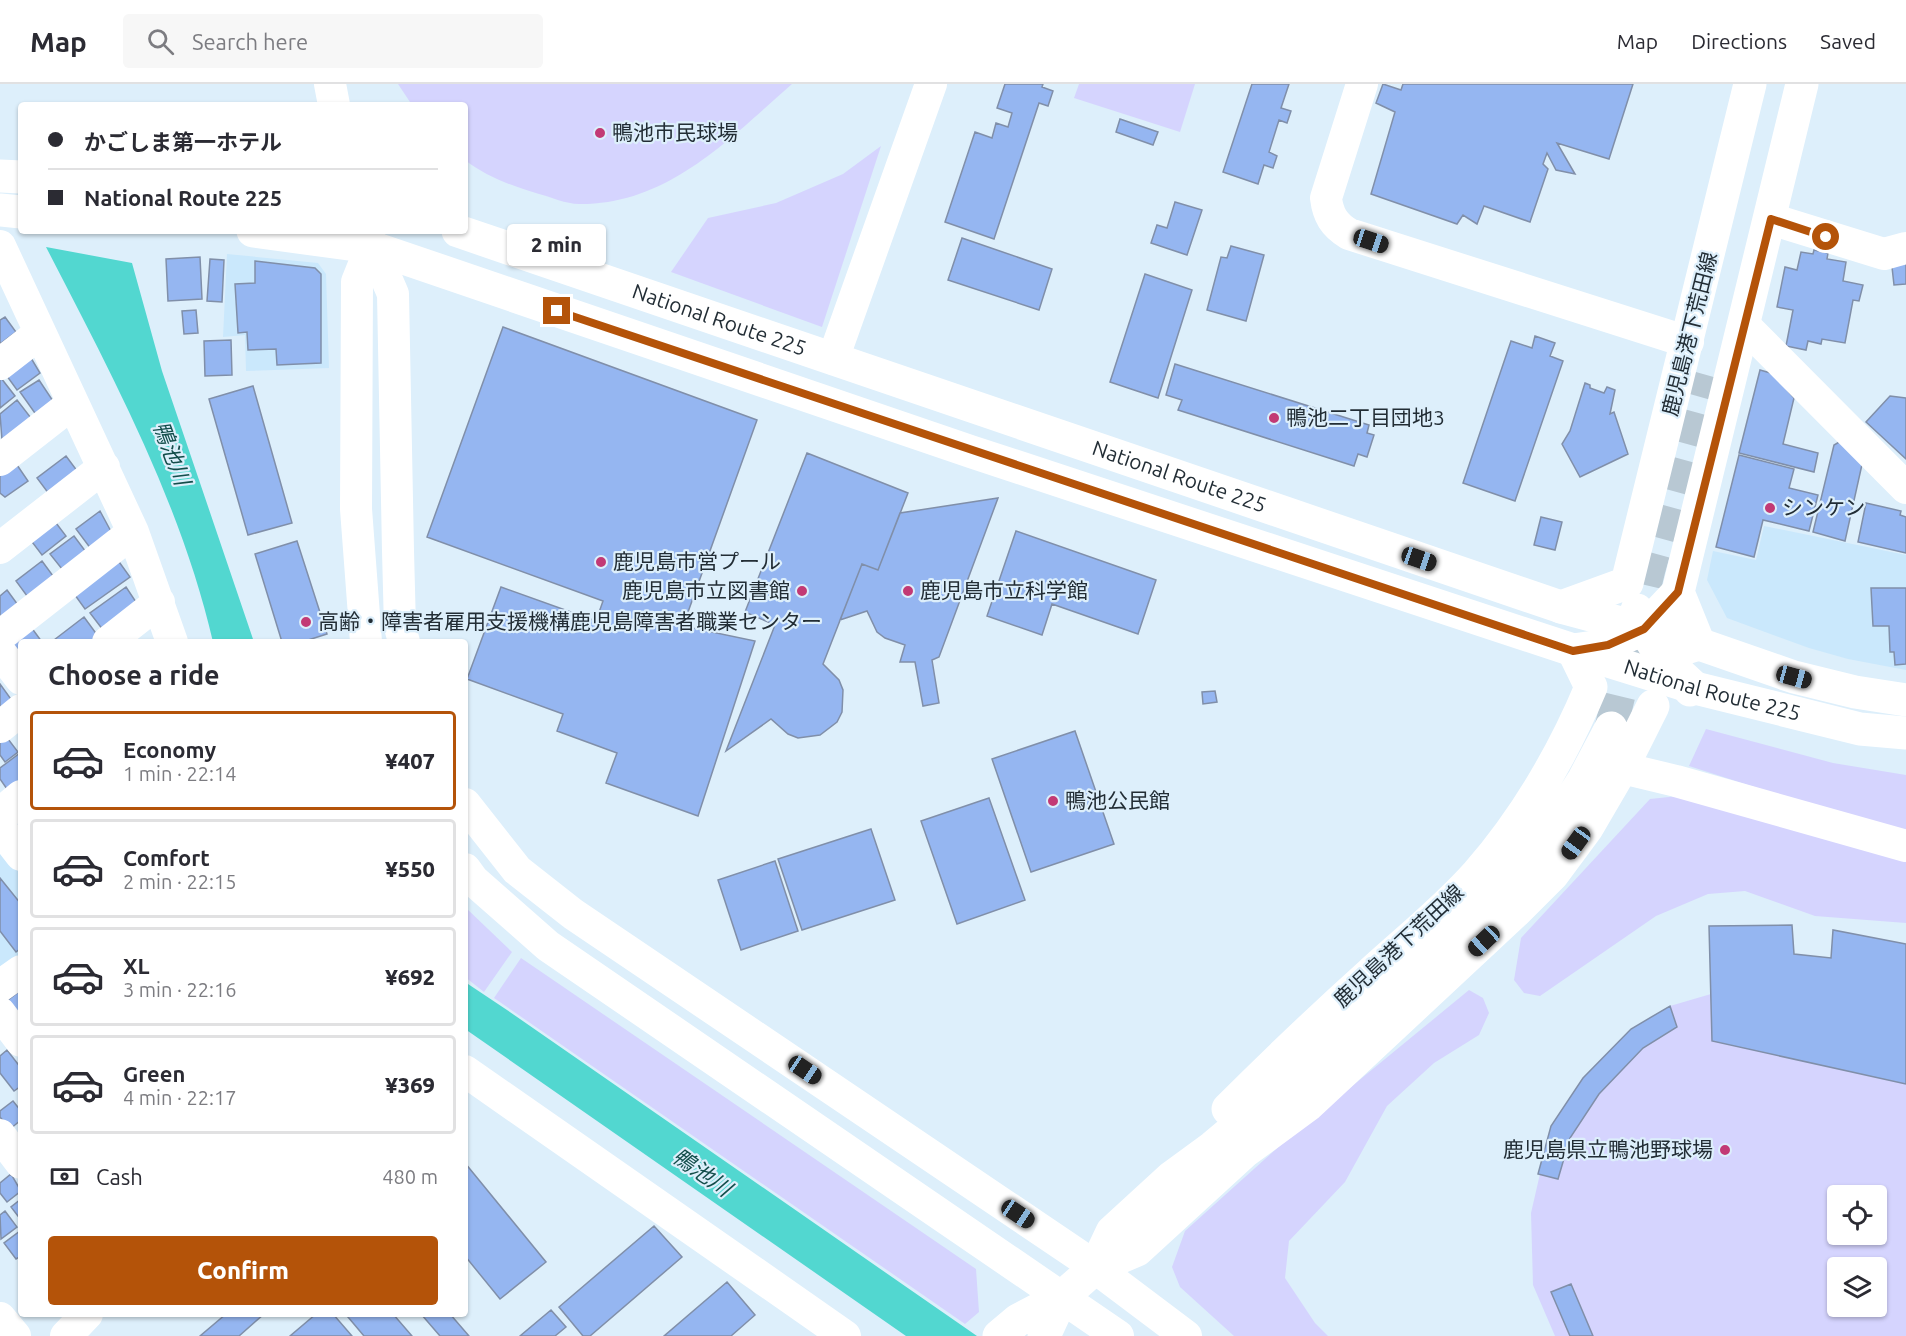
<!DOCTYPE html>
<html lang="en">
<head>
<meta charset="utf-8">
<style>
  body { margin:0; font-family:Ubuntu,"Noto Sans JP",sans-serif; background:#f7f7f7; color:#2b2b33; height:100vh; display:flex; flex-direction:column; font-size:22px; white-space:nowrap }
  * { box-sizing:border-box; margin:0 }
  p { font-size:20px; color:#7c7c81 }
  .icon { flex:none; width:33px; height:33px; fill:none; stroke:currentColor; stroke-width:2; stroke-linecap:round; stroke-linejoin:round }
  .map { position:relative; flex:1; overflow:hidden }
  .sheet { position:absolute; left:18px; top:555px; width:450px; height:678px; display:flex; flex-direction:column; background:#fff; border-radius:6px; box-shadow:0 2px 4px #0004 }
  .sheet>* { flex:none }
  .top-card { position:absolute; left:18px; top:18px; width:450px; height:132px; border-radius:6px; box-shadow:0 2px 4px #0004; display:grid; align-content:center; height:132px; padding:0 30px; background:#fff }
  .tools { position:absolute; left:1827px; top:1101px; display:grid; gap:12px }
  .tools a { display:grid; place-items:center; width:60px; height:60px; border-radius:6px; background:#fff; box-shadow:0 2px 4px #0004; font-size:30px }
  .end { position:absolute; width:27px; height:27px; margin:-14px; border:8px solid #b45309; background:#fff; box-shadow:0 0 0 3px #fff }
  .from { border-radius:50% }
  .bubble { position:absolute; height:42px; border-radius:6px; background:#fff; box-shadow:0 2px 4px #0004; font-size:20px; font-weight:800; line-height:42px; text-align:center }
  .car { position:absolute; width:18px; height:36px; margin:-18px -9px; border-radius:8px; box-shadow:0 0 4px 2px #0007; background:linear-gradient(#222 24%,#8ab4d8 0 40%,#222 0 76%,#8ab4d8 0 86%,#222 0) }
  .top-card b { display:flex; align-items:center; gap:21px; height:57px; font-size:22px }
  .top-card b+b { border-top:2px solid #e1e1e2 }
  .top-card i { width:15px; height:15px; background:#2b2b33 }
  ul { padding:0; list-style:none }
  li { display:flex; align-items:center; gap:18px; height:99px; margin:0 12px 9px; padding:0 18px; border:3px solid #e1e1e2; border-radius:6px }
  li div { flex:1 }
  li b { display:block; font-size:22px }
  li em { font-style:normal; font-weight:800 }
  li.on { border-color:#b45309 }
  li>.icon { width:54px; height:54px; stroke-width:1.5 }
  h2 { padding:0 30px; font-size:27px; line-height:72px }
  .pay { display:flex; align-items:center; gap:15px; height:66px; padding:0 30px; font-size:22px }
  .pay p { margin-inline-start:auto }
  .button { display:flex; gap:12px; margin-top:auto; padding:12px 30px }
  .button a { flex:1; height:69px; border-radius:6px; background:#b45309; color:#fff; font-size:24px; font-weight:800; line-height:69px; text-align:center }
  header { display:flex; align-items:center; gap:36px; box-sizing:border-box; height:84px; padding:0 30px; background:#fff; border-bottom:2px solid #e1e1e2 }
  header strong { font-size:28px }
  nav { display:flex; gap:33px; margin-inline-start:auto; font-size:21px }
  .search { width:420px; height:54px; background:#f7f7f7; display:flex; align-items:center; gap:15px; box-sizing:border-box; padding:0 21px; border-radius:6px; color:#7c7c81; font-size:22px }
  .map>svg:first-child { display:block }
</style>
</head>
<body>
<header>
<strong>Map</strong>
<div class="search"><svg class="icon" aria-label="search" viewBox="0 0 24 24"><circle cx="10" cy="10" r="6"/><path d="M15 15l6 6"/></svg>Search here</div>
<nav><a>Map</a><a>Directions</a><a>Saved</a></nav>
</header>
<div class="map">
<svg width="1906" height="1252" viewBox="0 0 1906 1252">
  <rect width="100%" height="100%" fill="#ddeffb"/>
  <!-- built -->
  <path fill="#cae8fc" d="M227,170L318,179L326,190L329,284L246,287L245,251L223,253Z
    M1764,442L1906,471V586L1848,575L1809,564L1727,534L1707,496L1713,467L1756,476Z
    M0,764L21,791V876L0,890Z"/>
  <!-- green -->
  <path fill="#d5d4fe" fill-rule="evenodd" d="M398,0H792C730,54 668,121 579,120C566,120 551,113 539,110C512,102 487,93 465,76V21H412Z
    M1079,0H1195L1180,48L1074,14Z
    M881,62L822,243L671,188L708,134L776,119L843,90Z
    M1706,645L1833,679L1906,691V752L1689,682Z
    M1688,711L1906,772V839L1815,832L1745,807L1708,810L1656,832L1540,912L1524,909L1514,896L1521,854L1650,715Z
    M465,823L512,868L484,908L465,893Z
    M1792,841L1794,870L1831,874L1833,846L1906,860V1252H1555L1533,1201L1531,1129L1551,1042L1583,994L1631,945L1670,922L1711,910L1709,842ZM1838,1112H1876V1150H1838ZM1838,1184H1876V1222H1838Z
    M521,874L976,1185L979,1228L965,1240L494,914Z
    M1469,906L1483,914L1489,929L1479,951L1434,979L1387,1022L1345,1098L1289,1157L1285,1194L1315,1239L1328,1252H1234L1180,1203L1172,1183L1185,1147L1284,1058Z"/>
  <!-- water -->
  <path fill="#52d7d0" d="M46,163L132,179L162,287L254,558H213C181,419 111,289 46,163Z
    M465,898L507,926L977,1252H906L465,945Z"/>
  <!-- building -->
  <path fill="#95b6f1" stroke="#808fa9" stroke-width="1.5" d="M1005,0H1043L1042,3L1053,7L1048,22L1039,19L994,155L945,138L975,48L992,54L996,39L1008,43L1012,29L997,24Z
    M1252,0H1289L1281,24L1291,27L1287,39L1279,36L1269,68L1277,72L1273,84L1264,81L1258,100L1223,88Z
    M1383,0L1401,6L1403,0H1633L1609,75L1557,59L1575,90L1556,86L1547,69L1543,80L1548,85L1530,138L1484,122L1477,140L1463,131L1457,140L1371,110L1395,28L1376,19Z
    M1120,35L1158,48L1153,61L1116,48Z
    M1175,118L1202,126L1187,171L1151,159L1157,141L1167,144Z
    M962,154L1052,185L1039,226L948,196Z
    M1231,162L1264,171L1246,237L1207,226L1221,173L1227,174Z
    M1814,166L1828,169L1827,175L1846,178L1843,197L1863,201L1859,217L1853,216L1845,259L1822,255L1821,260L1808,257L1806,266L1786,262L1793,226L1777,223L1785,183L1797,186L1801,168L1813,170Z
    M200,173L202,215L168,217L166,175Z
    M210,175L224,176L222,218L207,217Z
    M255,177L315,184L321,190V279L277,281L276,265L248,266L247,248L238,249L235,200L255,199Z
    M1906,178V200L1894,201L1892,183Z
    M1145,190L1192,206L1158,314L1110,298Z
    M196,226L198,249L184,250L182,227Z
    M5,233L16,248L0,260V236Z
    M503,243L757,336L683,542L755,557L698,732L606,699L617,669L557,647L563,630L467,595L501,503L596,537L603,517L427,453Z
    M1535,252L1555,259L1550,272L1563,277L1515,417L1463,399L1511,257L1532,264Z
    M231,256L232,291L205,292L204,257Z
    M31,274L40,289L17,306L4,288Z
    M1175,280L1369,341L1367,349L1374,351L1367,373L1358,370L1354,382L1178,326L1182,316L1166,311Z
    M1760,286L1774,290L1794,314L1783,360L1818,369L1814,388L1739,369Z
    M1,294L15,312L0,324V295Z
    M39,296L55,320L37,332L20,308Z
    M1585,299L1590,301V304L1604,309L1607,303L1615,306L1610,330L1614,328L1628,370L1580,393L1562,360L1570,347Z
    M253,302L292,439L248,451L209,315Z
    M1890,312L1906,314V375L1866,338Z
    M17,316L31,334L2,356L0,330Z
    M1841,357L1863,376L1845,457L1813,448L1834,361Z
    M807,369L908,409L878,486L862,480L823,580L839,596L843,606L842,628L837,638L820,651L798,654L788,650L771,635L726,667L775,541L745,528Z
    M1739,371L1794,385L1789,404L1818,411L1809,447L1763,436L1754,473L1716,463Z
    M66,372L78,388L49,410L37,394Z
    M15,378L28,397L5,413L0,409V388Z
    M998,414L939,573L932,576L939,619L923,622L915,578H900L905,561L885,554L877,548L867,527L840,536L862,480L878,486L900,429Z
    M1866,419L1901,427L1900,431L1906,433V469L1858,458Z
    M100,427L114,453L94,469L76,445Z
    M1541,433L1562,438L1555,466L1534,461Z
    M53,435L66,452L42,471L29,454Z
    M1016,447L1156,496L1138,550L1052,520L1042,551L987,532Z
    M74,452L89,472L66,490L50,470Z
    M297,457L327,550L302,558H282L255,470Z
    M117,475L130,493L85,525L72,507Z
    M42,477L56,496L30,516L16,497Z
    M126,503L138,521L103,546L90,529Z
    M1871,504H1906V580L1895,581L1894,568H1890L1889,542H1873Z
    M7,506L21,525L0,542V512Z
    M84,533L98,552L90,558H56L54,556Z
    M31,543L42,558H21V572L11,558Z
    M0,600L13,618L0,627Z
    M1215,607L1217,618L1203,620L1202,608Z
    M1075,647L1114,760L1031,788L992,675Z
    M5,651L18,668L5,678L0,671V655Z
    M20,669L21,699L9,708L0,695V684Z
    M989,714L1025,816L957,840L921,737Z
    M871,745L895,816L802,846L778,775Z
    M775,777L798,847L741,866L718,796Z
    M0,794L21,820V864L16,868L0,847Z
    M1792,841L1794,870L1831,874L1833,846L1906,860V1000L1712,957L1709,842Z
    M21,906V935L8,916Z
    M1670,922L1677,943L1643,964L1599,1010L1570,1054L1558,1095L1538,1090L1551,1042L1583,994L1631,945Z
    M7,966L21,984V1002L14,1007L0,989V972Z
    M13,1017L21,1027V1036L10,1045L0,1033V1027Z
    M465,1079L546,1178L500,1215L465,1172Z
    M11,1090L21,1107L7,1118L0,1109V1099Z
    M21,1115V1136L11,1123Z
    M5,1127L17,1143L1,1155L0,1131Z
    M654,1142L682,1173L590,1252H583L559,1223Z
    M20,1147L21,1172L16,1175L4,1159Z
    M727,1198L755,1231L731,1252H664Z
    M1571,1200L1593,1252H1570L1551,1208Z
    M551,1226L566,1243L555,1252H520Z
    M226,1230H264L239,1252H200Z
    M316,1230H333L352,1252H290Z
    M351,1230H393L412,1252H364L348,1233Z
    M421,1230H450L469,1252H440Z"/>
  <g fill="none" stroke-linecap="round" stroke-linejoin="round">
    <!-- major-tunnel -->
    <path stroke="#b8c8d3" stroke-width="33" stroke-dasharray="33 16" stroke-linecap="butt" d="M1611,644L1649,485L1703,290"/>
    <!-- minor -->
    <path stroke="#fff" stroke-width="32" d="M330,0L334,21
      M1362,0L1326,114C1328,131 1334,141 1349,150L1688,258
      M1771,135L1884,170L1906,164
      M366,147L393,210L398,467L400,543L404,558
      M0,162L133,448L172,558
      M1744,241L1906,404
      M833,275L931,0
      M0,280L40,249
      M0,376L73,319
      M0,464L104,383
      M0,552L133,448
      M108,558L159,518
      M366,558L356,425L357,198L371,163
      M0,568L21,595
      M0,643L21,626
      M1622,684L1676,697L1906,762
      M465,720L517,786L573,830L1081,1173L1186,1252
      M0,740L8,723L21,712
      M0,744L21,771
      M465,785L473,796L548,862L1118,1252
      M0,902L21,887
      M0,929L21,957
      M465,987L845,1252
      M0,1051L21,1079
      M0,1234L15,1252
      M66,1252L87,1230"/>
    <!-- major -->
    <path stroke="#fff" stroke-width="33" d="M1627,499L1750,0
      M1561,523L1627,499
      M1637,526C1651,565 1666,578 1695,604L1690,606
      M1676,567L1699,560L1678,508
      M1591,603L1573,566L1608,561L1643,545L1678,508L1802,0
      M1228,1025C1274,979 1321,934 1370,890C1406,857 1445,826 1477,790C1524,736 1563,670 1591,603
      M1095,1184L1112,1148L1172,1093L1213,1063L1343,954L1467,840L1532,768L1560,733L1584,695L1611,644
      M999,1252L1018,1236L1062,1213L1095,1184L1137,1166L1244,1068L1308,1021L1515,828L1553,790L1587,744L1622,684L1653,622
      M1044,1252L1062,1213"/>
    <!-- highway -->
    <g stroke="#fff" stroke-width="33">
      <path d="M0,92L21,93"/>
      <path d="M0,126L21,128"/>
      <path id="s1" d="M253,147L371,163L972,368L1573,566L1695,604L1860,645L1906,649"/>
      <path id="s2" d="M458,147L1561,523L1699,560L1794,593L1855,608L1906,616"/>
    </g>
  </g>
  <g fill="none" stroke-linecap="round" stroke-linejoin="round">
    <!-- route -->
    <path stroke="#b45309" stroke-width="8" d="M557,227L1573,567L1608,561L1644,545L1678,508L1771,135L1826,153"/>
  </g>
  <!-- markers -->
  <g fill="#c23a75" stroke="#ddeffb" stroke-width="2">
    <circle cx="600" cy="49" r="6"/>
    <circle cx="1274" cy="334" r="6"/>
    <circle cx="1770" cy="424" r="6"/>
    <circle cx="601" cy="478" r="6"/>
    <circle cx="802" cy="507" r="6"/>
    <circle cx="908" cy="507" r="6"/>
    <circle cx="306" cy="538" r="6"/>
    <circle cx="1053" cy="717" r="6"/>
    <circle cx="1725" cy="1066" r="6"/>
  </g>
  <g text-anchor="middle" stroke-width="4.5" stroke-linejoin="round" paint-order="stroke">
    <!-- poi labels -->
    <g font-size="21" fill="#222d35" stroke="#ddeffb" text-anchor="start">
      <text x="612" y="56">鴨池市民球場</text>
      <text x="1286" y="341">鴨池二丁目団地3</text>
      <text x="1782" y="431">シンケン</text>
      <text x="613" y="485">鹿児島市営プール</text>
      <text x="790" y="514" text-anchor="end">鹿児島市立図書館</text>
      <text x="920" y="514">鹿児島市立科学館</text>
      <text x="318" y="545">高齢・障害者雇用支援機構鹿児島障害者職業センター</text>
      <text x="1065" y="724">鴨池公民館</text>
      <text x="1713" y="1073" text-anchor="end">鹿児島県立鴨池野球場</text>
    </g>
    <!-- street labels -->
    <g font-size="21" fill="#222d35" stroke="#ddeffb">
      <text dy="7" stroke="none"><textPath href="#s2" startOffset="276">National Route 225</textPath></text>
      <text transform="translate(1690 250) rotate(-76)" y="7">鹿児島港下荒田線</text>
      <text dy="7" stroke="none"><textPath href="#s2" startOffset="762">National Route 225</textPath></text>
      <text dy="7" stroke="none"><textPath href="#s1" startOffset="1532">National Route 225</textPath></text>
      <text transform="translate(1399 862) rotate(-43)" y="7">鹿児島港下荒田線</text>
    </g>
    <!-- water labels -->
    <g font-size="22" font-style="italic" fill="#134e4b" stroke="#ddeffb">
      <text transform="translate(172 369) rotate(69)" y="8">鴨池川</text>
      <text transform="translate(702 1088) rotate(35)" y="8">鴨池川</text>
    </g>
  </g>
</svg>
<div class="tools">
<a><svg class="icon" aria-label="locate" viewBox="0 0 24 24"><circle cx="12" cy="12" r="6"/><path d="M12 2v4M12 18v4M2 12h4M18 12h4"/></svg></a>
<a><svg class="icon" aria-label="layers" viewBox="0 0 24 24"><path d="M12 4l9 5-9 5-9-5zM3 14l9 5 9-5"/></svg></a>
</div>
<i class="end from" style="left:1826px;top:153px"></i>
<i class="end" style="left:557px;top:227px"></i>
<div class="bubble" style="left:507px;top:140px;width:99px">2 min</div>
<i class="car" style="left:1371px;top:157px;rotate:108deg"></i>
<i class="car" style="left:1419px;top:475px;rotate:109deg"></i>
<i class="car" style="left:1794px;top:593px;rotate:105deg"></i>
<i class="car" style="left:1576px;top:759px;rotate:216deg"></i>
<i class="car" style="left:1484px;top:857px;rotate:227deg"></i>
<i class="car" style="left:805px;top:986px;rotate:124deg"></i>
<i class="car" style="left:1018px;top:1130px;rotate:124deg"></i>
<div class="top-card">
<b><i class="from"></i>かごしま第一ホテル</b>
<b><i></i>National Route 225</b>
</div>
<section class="sheet">
<h2>Choose a ride</h2>
<ul>
<li class="on"><svg class="icon" aria-label="car" viewBox="0 0 24 24"><path d="M5 17H2v-5l4-1 3-4h7l3 4 3 1v5h-3M9 17h6M6 11h13"/><circle cx="7" cy="17" r="2"/><circle cx="17" cy="17" r="2"/></svg><div><b>Economy</b><p>1 min · 22:14</p></div><em>¥407</em></li>
<li><svg class="icon" aria-label="car" viewBox="0 0 24 24"><path d="M5 17H2v-5l4-1 3-4h7l3 4 3 1v5h-3M9 17h6M6 11h13"/><circle cx="7" cy="17" r="2"/><circle cx="17" cy="17" r="2"/></svg><div><b>Comfort</b><p>2 min · 22:15</p></div><em>¥550</em></li>
<li><svg class="icon" aria-label="car" viewBox="0 0 24 24"><path d="M5 17H2v-5l4-1 3-4h7l3 4 3 1v5h-3M9 17h6M6 11h13"/><circle cx="7" cy="17" r="2"/><circle cx="17" cy="17" r="2"/></svg><div><b>XL</b><p>3 min · 22:16</p></div><em>¥692</em></li>
<li><svg class="icon" aria-label="car" viewBox="0 0 24 24"><path d="M5 17H2v-5l4-1 3-4h7l3 4 3 1v5h-3M9 17h6M6 11h13"/><circle cx="7" cy="17" r="2"/><circle cx="17" cy="17" r="2"/></svg><div><b>Green</b><p>4 min · 22:17</p></div><em>¥369</em></li>
</ul>
<div class="pay"><svg class="icon" aria-label="cash" viewBox="0 0 24 24"><path d="M3 7h18v10H3z"/><circle cx="12" cy="12" r="2"/></svg>Cash<p>480 m</p></div>
<div class="button"><a>Confirm</a></div>
</section>
</div>
</body>
</html>
